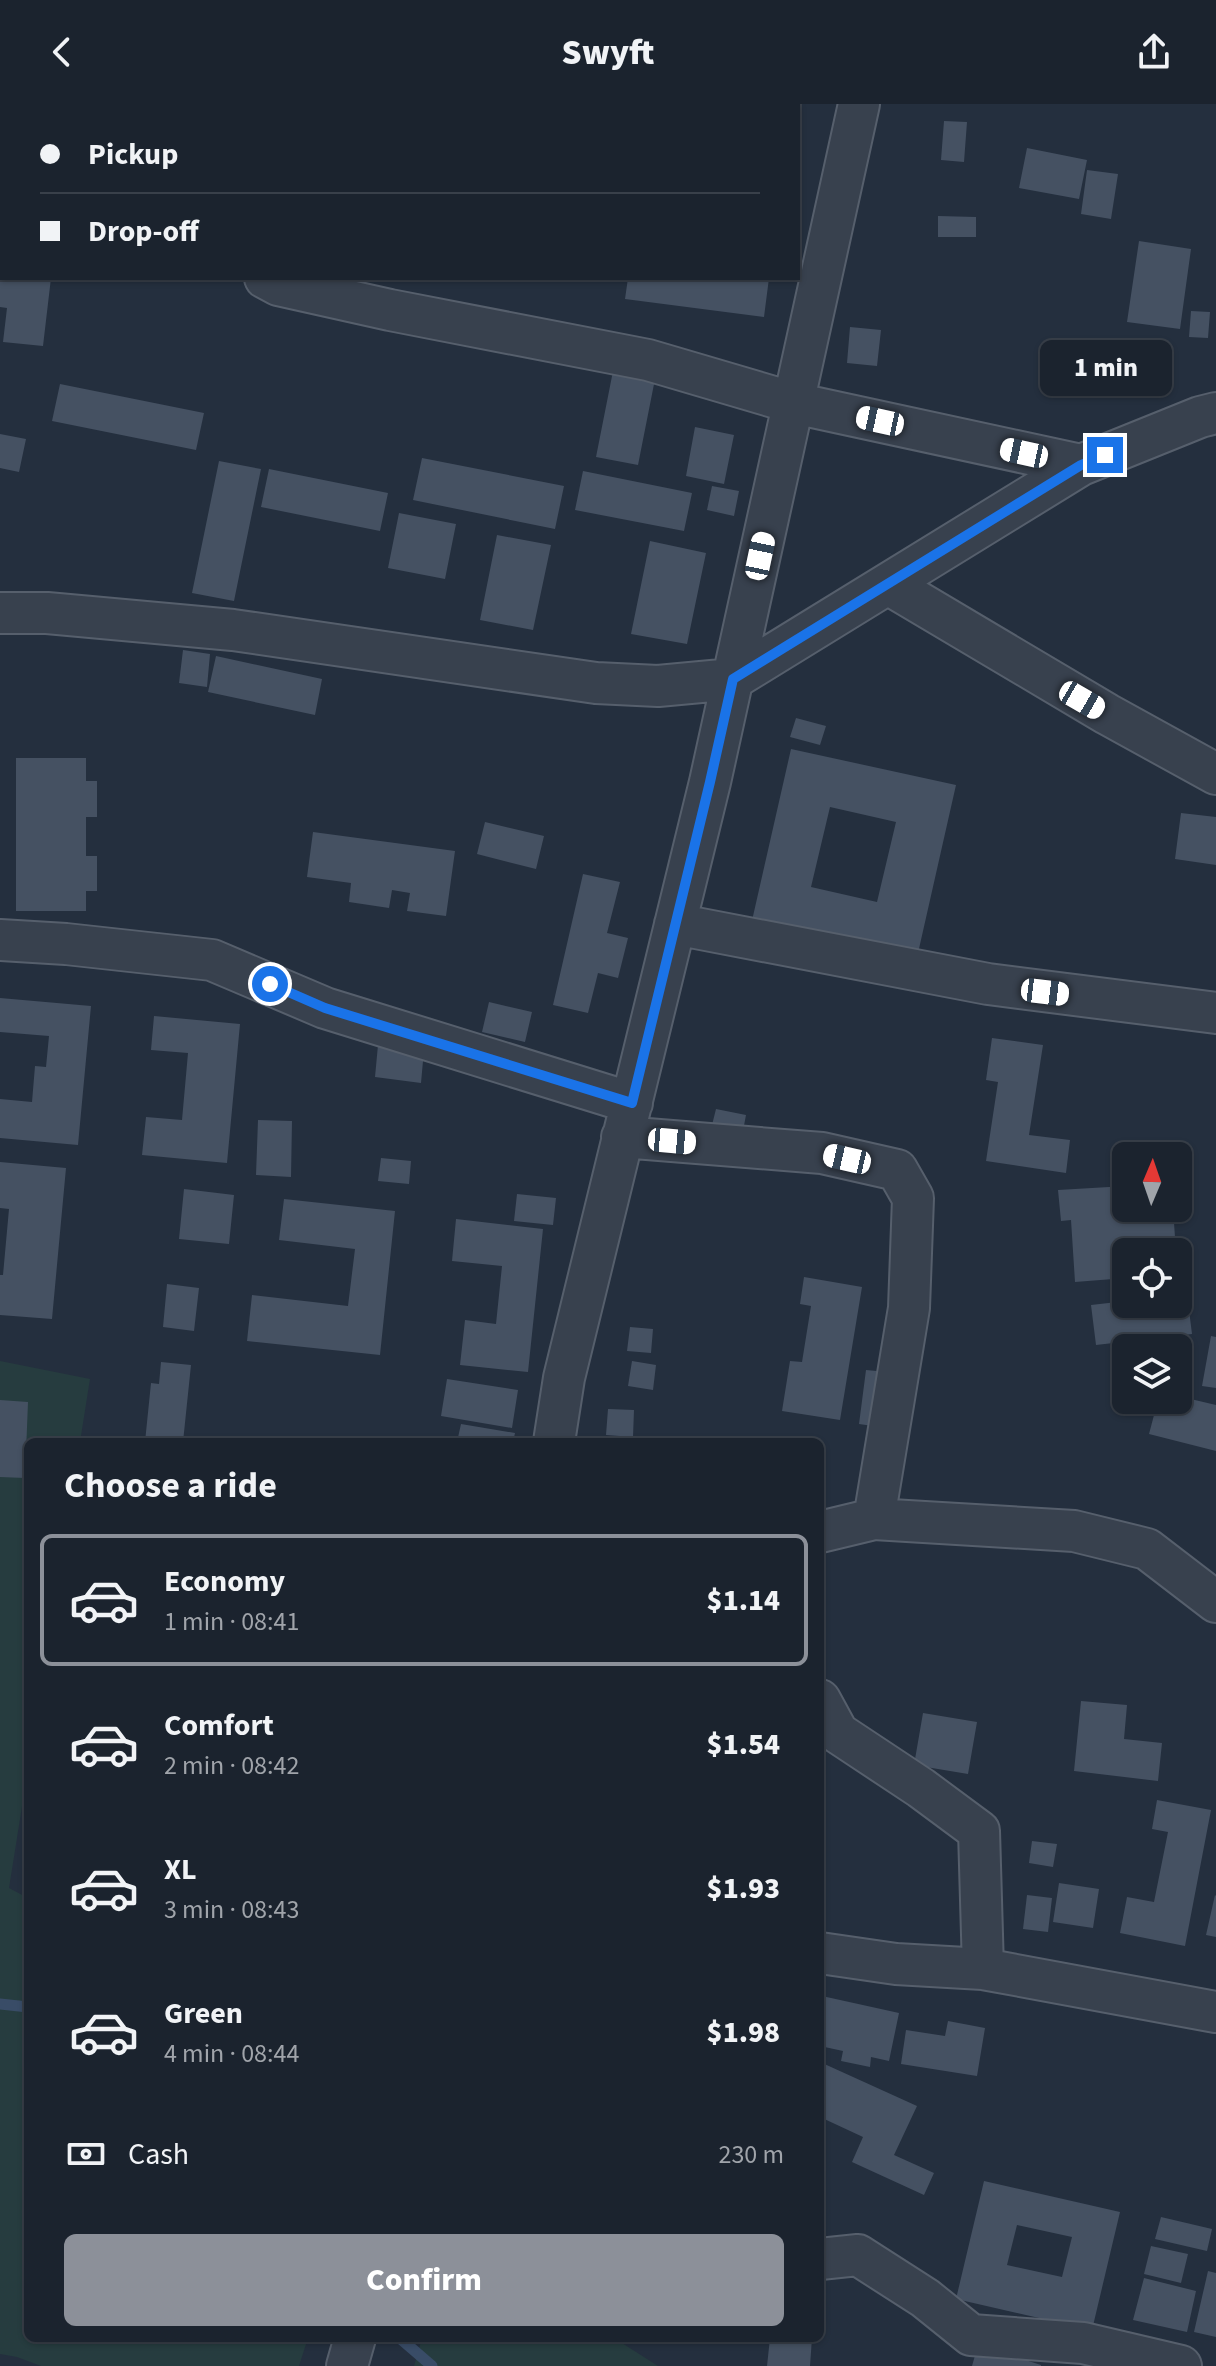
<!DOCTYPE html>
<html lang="en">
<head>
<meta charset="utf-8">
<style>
  body { margin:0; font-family:"Source Sans 3",sans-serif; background:#242b36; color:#f1f3f6; height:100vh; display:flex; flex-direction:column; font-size:30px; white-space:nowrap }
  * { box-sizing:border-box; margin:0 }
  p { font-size:26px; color:#a0a4aa }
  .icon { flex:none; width:44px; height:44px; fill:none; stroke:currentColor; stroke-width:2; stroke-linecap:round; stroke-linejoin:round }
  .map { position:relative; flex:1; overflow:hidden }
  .panel { position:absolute; left:24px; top:1334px; width:800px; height:904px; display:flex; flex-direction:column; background:#1b232e; border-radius:12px; box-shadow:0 2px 6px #0004,0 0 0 2px #39404a }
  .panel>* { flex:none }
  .top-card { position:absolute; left:0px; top:0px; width:800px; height:176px; box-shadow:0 2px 6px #0004,0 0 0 2px #39404a; display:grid; align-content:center; height:176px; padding:0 40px; background:#1b232e }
  .needle { width:52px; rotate:2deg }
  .tools { position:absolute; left:1112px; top:1038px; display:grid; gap:16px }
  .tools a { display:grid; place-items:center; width:80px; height:80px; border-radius:12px; background:#1b232e; box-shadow:0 2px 6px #0004,0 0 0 2px #39404a; font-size:40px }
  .end { position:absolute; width:36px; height:36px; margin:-18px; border:10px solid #1a73e8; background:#fff; box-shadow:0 0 0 4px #fff }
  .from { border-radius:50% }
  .bubble { position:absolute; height:56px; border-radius:12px; background:#1b232e; box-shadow:0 2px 6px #0004,0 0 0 2px #39404a; font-size:26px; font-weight:800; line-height:56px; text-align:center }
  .car { position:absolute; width:24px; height:48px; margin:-24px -12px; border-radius:10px; box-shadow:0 0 6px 2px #0007; background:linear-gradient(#fff 24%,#345 0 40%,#fff 0 76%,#345 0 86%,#fff 0) }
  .top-card b { display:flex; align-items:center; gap:28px; height:76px; font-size:30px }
  .top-card b+b { border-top:2px solid #39404a }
  .top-card i { width:20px; height:20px; background:#f1f3f6 }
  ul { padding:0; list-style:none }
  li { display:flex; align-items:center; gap:24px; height:132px; margin:0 16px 12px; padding:0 24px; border:4px solid transparent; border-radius:12px }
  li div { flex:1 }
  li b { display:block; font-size:30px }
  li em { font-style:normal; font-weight:800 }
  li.selected { border-color:#8c9099 }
  li>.icon { width:72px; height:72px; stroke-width:1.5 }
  h2 { padding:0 40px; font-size:36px; line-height:96px }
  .pay { display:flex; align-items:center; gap:20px; height:88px; padding:0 40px; font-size:30px }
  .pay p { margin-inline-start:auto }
  .action { display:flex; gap:16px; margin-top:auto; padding:16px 40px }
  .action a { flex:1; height:92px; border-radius:12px; background:#8c9099; color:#fff; font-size:32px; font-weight:800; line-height:92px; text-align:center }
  header { display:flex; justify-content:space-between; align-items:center; height:104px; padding:0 40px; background:#1b232e; font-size:36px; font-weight:800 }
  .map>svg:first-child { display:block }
</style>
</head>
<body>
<header><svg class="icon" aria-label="back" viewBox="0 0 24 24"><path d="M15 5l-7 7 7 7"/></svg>Swyft<svg class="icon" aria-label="share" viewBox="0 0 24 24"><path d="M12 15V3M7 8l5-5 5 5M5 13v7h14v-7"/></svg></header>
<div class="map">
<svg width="1216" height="2262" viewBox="0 0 1216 2262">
  <rect width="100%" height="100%" fill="#242f3e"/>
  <!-- green -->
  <path fill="#263c3f" d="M0,1257L90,1275L80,1338H28V1665L9,1784L28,1794V2234H308L299,2262H41L17,2253L0,2250Z
    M422,2234H614L658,2262H414Z"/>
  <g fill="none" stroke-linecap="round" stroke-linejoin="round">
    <!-- stream -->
    <path stroke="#394c67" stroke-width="11" d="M0,1900L28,1903
      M402,2236L432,2262"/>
  </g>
  <!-- building -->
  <path fill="#455162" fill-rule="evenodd" d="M944,17L967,18L964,58L941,56Z
    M1027,44L1087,56L1079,95L1019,84Z
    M1087,66L1118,70L1111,115L1081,110Z
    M938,112L976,113V133H938Z
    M1139,137L1191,145L1180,225L1127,218Z
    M0,174H51L43,242L3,238L7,204L0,203Z
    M628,174H769L764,213L625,195Z
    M1191,207L1210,208L1208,234L1189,233Z
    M850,223L881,226L877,262L847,259Z
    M614,262L656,270L638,361L596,353Z
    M60,280L204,309L196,346L52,317Z
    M695,323L734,331L724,380L686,372Z
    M0,330L26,335L19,368L0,364Z
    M422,354L564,382L555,425L413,396Z
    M219,357L261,365L234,497L192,489Z
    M269,365L388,389L380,427L261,403Z
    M583,367L692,389L684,427L575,406Z
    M712,382L739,387L734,412L707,406Z
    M399,409L456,420L445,475L388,464Z
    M497,431L551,441L533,526L480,516Z
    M650,437L706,449L687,540L631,530Z
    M183,546L210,550L207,583L179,579Z
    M216,552L322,575L315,611L208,588Z
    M796,614L826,622L820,641L790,633Z
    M791,645L956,681L916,858L751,821ZM830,703L896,718L877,798L811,783Z
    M16,654H86V677H97V713H86V752H97V787H86V807H16Z
    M1181,709L1216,713V761L1175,755Z
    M485,718L544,732L536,765L477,750Z
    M313,728L455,747L446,812L407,807L410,789L392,786L389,804L349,798L351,779L307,773Z
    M583,770L620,778L607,829L628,834L618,874L598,869L588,909L553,901Z
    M0,894L91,902L78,1041L0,1034V995L32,998L35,962L46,963L49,932L0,928Z
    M489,898L532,908L525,938L482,928Z
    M154,912L240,920L227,1059L142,1051L146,1013L182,1016L188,949L151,946Z
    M992,934L1043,941L1029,1031L1070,1036L1066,1069L986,1057L998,978L986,976Z
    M378,941L424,946L421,979L375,973Z
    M716,1005L746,1011L742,1032L711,1025Z
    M258,1016L292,1017L291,1073L256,1071Z
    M381,1054L411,1057L409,1080L378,1077Z
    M0,1058L66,1064L52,1215L0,1211V1171H3L9,1105L0,1104Z
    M1126,1082V1104H1173L1176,1148H1126V1174L1075,1178L1071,1116L1061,1117L1058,1086Z
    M184,1085L234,1091L229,1140L179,1135Z
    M517,1090L556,1094L553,1121L514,1117Z
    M284,1095L395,1107L380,1251L247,1237L252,1191L348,1202L355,1145L279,1136Z
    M456,1115L543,1125L528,1268L460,1261L465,1216L496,1220L502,1162L452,1157Z
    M804,1173L862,1183L840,1316L782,1307L790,1257L802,1258L811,1202L800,1200Z
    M167,1180L199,1184L194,1227L163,1223Z
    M1187,1190L1192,1230L1096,1241L1091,1201L1126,1197V1200H1178V1191Z
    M630,1223L653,1225L651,1249L627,1247Z
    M1211,1232L1216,1233V1284L1202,1282Z
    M632,1257L656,1261L653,1286L628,1282Z
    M161,1258L191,1261L183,1338H145L151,1279L159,1280Z
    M866,1266L887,1268L880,1323L859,1320Z
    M447,1275L518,1286L512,1324L441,1312Z
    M1178,1292L1216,1301V1347L1149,1330L1158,1296H1178Z
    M0,1296L28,1298L25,1374L0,1373Z
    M608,1305L634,1306L633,1333L606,1331Z
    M461,1320L515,1329L513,1338H457Z
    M1081,1597L1127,1601L1124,1635L1162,1639L1158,1677L1074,1667Z
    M923,1609L977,1618L968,1670L914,1661Z
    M1157,1696L1211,1706L1185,1842L1120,1829L1127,1793L1154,1798L1168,1728L1152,1725Z
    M1032,1737L1057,1740L1053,1763L1029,1759Z
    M1059,1779L1099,1785L1093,1824L1053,1818Z
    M1027,1791L1052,1794L1048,1828L1023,1825Z
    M1215,1791L1216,1792V1833L1206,1831Z
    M822,1892L899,1909L889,1957L871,1953L870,1963L841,1957L843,1947L820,1942Z
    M948,1917L985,1924L977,1972L901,1960L906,1926L945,1932Z
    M820,1958L917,2002L894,2051L934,2069L924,2091L852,2058L863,2033L820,2013Z
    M984,2077L1120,2108L1092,2226L956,2195ZM1017,2121L1072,2133L1062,2173L1007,2161Z
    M1161,2113L1212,2125L1207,2147L1155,2135Z
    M1151,2142L1188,2150L1181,2179L1144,2170Z
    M1208,2167L1216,2169V2233L1194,2228Z
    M1144,2174L1196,2187L1187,2228L1133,2216Z
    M770,2234H812L810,2262H767Z
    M978,2241L1041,2261V2262H972Z"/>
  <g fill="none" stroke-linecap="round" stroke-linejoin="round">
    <!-- minor casing -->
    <g stroke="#565f6c" stroke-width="44">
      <path id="minor" d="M12,0L17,2
        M395,2V0
        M265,174L278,181L390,206L648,256L794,299L1081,361
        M888,480L1107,610L1216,670
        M0,509H47L233,526L596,579L658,582L733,575L1081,361L1200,313L1216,309
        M675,820L988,880L1216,909
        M0,836L66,840L212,856L325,904L632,999
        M622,1033L822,1049L897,1066L913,1094L909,1204L874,1415
        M554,1338L564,1274L710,678L859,0
        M820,1428L874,1415L1074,1427L1147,1445L1216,1498
        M820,1596L838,1629L921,1684L979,1727L983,1865
        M820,1849L896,1860L983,1865L1216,1908
        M820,2155L858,2151L925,2194L971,2231L1083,2239L1181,2262
        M347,2262L355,2234"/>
    </g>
    <!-- minor -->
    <use href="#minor" stroke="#38414e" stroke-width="40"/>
  </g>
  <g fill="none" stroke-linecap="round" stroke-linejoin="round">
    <!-- route -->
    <path stroke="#1a73e8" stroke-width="10" d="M270,880L325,904L632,999L710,678L733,575L1081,361L1105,351"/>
  </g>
</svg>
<div class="tools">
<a><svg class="needle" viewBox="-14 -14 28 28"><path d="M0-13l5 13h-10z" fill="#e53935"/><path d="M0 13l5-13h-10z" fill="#a0a4aa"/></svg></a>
<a><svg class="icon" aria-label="locate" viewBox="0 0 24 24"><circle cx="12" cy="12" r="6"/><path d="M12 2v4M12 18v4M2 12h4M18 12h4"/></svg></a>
<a><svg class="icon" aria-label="layers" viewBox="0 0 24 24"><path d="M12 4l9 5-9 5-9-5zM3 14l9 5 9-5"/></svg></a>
</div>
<i class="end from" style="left:270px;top:880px"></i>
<i class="end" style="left:1105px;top:351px"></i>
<div class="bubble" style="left:1040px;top:236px;width:132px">1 min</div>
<i class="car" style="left:880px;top:317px;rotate:282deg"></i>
<i class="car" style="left:1024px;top:349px;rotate:282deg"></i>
<i class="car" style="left:760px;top:452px;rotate:12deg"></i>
<i class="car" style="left:1082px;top:596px;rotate:120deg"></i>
<i class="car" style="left:1045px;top:888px;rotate:97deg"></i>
<i class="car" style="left:672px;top:1037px;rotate:95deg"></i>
<i class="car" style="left:847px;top:1055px;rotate:283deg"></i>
<div class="top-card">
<b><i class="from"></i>Pickup</b>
<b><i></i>Drop-off</b>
</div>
<section class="panel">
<h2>Choose a ride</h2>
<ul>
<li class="selected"><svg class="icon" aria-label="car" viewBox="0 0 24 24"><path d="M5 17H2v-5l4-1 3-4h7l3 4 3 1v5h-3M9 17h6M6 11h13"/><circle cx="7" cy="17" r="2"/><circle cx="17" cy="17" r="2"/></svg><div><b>Economy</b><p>1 min · 08:41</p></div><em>$1.14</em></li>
<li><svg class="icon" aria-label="car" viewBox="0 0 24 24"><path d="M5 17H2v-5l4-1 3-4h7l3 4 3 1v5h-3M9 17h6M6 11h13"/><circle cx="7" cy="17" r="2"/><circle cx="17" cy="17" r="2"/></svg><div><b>Comfort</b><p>2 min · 08:42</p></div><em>$1.54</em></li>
<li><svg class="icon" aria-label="car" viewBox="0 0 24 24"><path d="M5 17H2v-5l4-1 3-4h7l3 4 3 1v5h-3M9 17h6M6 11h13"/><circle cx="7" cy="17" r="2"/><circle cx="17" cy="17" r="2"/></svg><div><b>XL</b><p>3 min · 08:43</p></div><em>$1.93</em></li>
<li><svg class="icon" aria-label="car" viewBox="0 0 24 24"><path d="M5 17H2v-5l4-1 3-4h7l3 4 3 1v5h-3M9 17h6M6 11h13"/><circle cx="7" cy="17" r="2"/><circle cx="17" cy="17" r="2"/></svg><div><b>Green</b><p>4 min · 08:44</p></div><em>$1.98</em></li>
</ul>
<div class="pay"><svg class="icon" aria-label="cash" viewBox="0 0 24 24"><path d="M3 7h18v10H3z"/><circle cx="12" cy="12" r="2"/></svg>Cash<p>230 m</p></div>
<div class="action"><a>Confirm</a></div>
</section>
</div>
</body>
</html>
